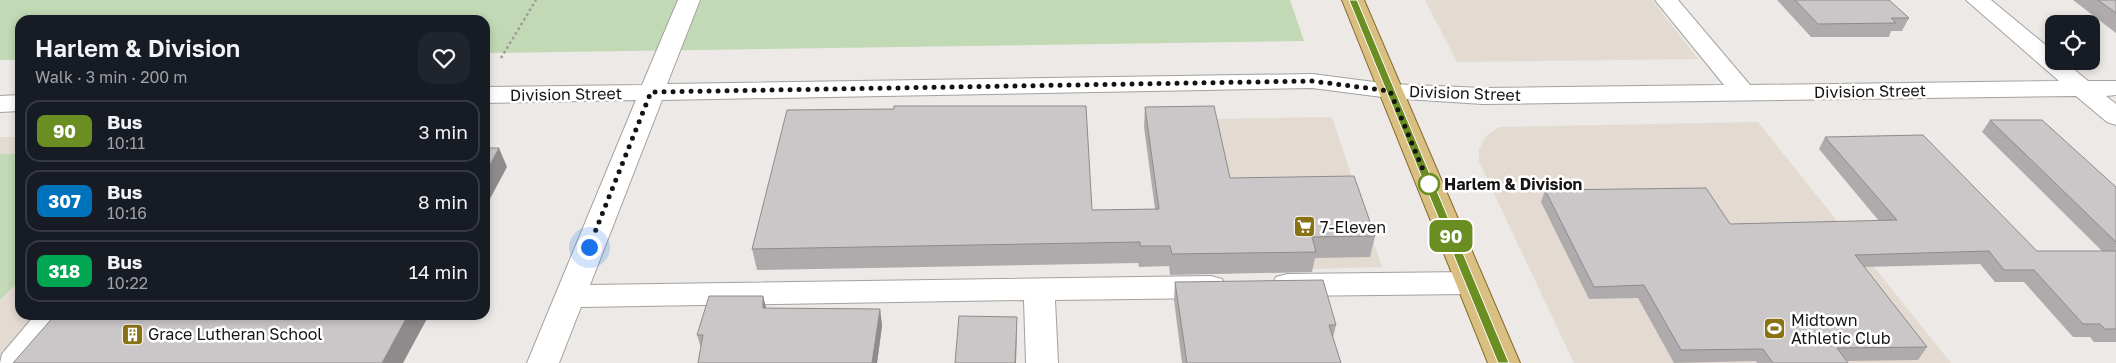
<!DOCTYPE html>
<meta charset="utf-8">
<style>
:root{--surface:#171b24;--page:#20242c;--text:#f1f3f6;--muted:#9ea1a6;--line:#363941}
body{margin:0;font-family:"Golos Text",sans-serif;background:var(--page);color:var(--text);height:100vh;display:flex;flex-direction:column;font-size:19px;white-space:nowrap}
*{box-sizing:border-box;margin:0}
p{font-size:16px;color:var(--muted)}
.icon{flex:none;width:28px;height:28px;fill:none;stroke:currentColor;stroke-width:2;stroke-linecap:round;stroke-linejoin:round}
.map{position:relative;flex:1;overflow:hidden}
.sheet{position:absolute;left:15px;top:15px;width:475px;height:305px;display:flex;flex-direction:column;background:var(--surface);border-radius:15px;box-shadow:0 2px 8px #0003}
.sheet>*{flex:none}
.badge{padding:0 10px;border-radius:8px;font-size:18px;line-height:32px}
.tools{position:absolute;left:2045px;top:15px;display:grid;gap:10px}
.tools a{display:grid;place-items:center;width:55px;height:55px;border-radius:10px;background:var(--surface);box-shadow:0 2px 8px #0003;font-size:25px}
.you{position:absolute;width:25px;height:25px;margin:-12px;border:4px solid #fff;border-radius:50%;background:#1a73e8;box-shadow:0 0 0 8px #1a73e833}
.map>.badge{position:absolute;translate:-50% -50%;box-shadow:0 0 0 2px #fff}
.round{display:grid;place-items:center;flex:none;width:52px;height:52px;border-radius:15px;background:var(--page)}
.headline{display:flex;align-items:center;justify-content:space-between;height:85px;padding:0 20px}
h1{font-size:24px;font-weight:600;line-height:38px}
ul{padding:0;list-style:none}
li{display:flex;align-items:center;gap:15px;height:62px;margin:0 10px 8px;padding:0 10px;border:2px solid var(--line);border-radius:15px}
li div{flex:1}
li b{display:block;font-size:19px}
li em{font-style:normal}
li .badge{min-width:55px;font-weight:700;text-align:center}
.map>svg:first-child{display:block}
.built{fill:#e3dbd2}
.green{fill:#c1d9b5}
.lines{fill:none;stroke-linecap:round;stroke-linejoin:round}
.minor-casing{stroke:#a4a19e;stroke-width:2}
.major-casing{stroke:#856725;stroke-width:2}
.path{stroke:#9d9a98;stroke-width:2.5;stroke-dasharray:2.5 3;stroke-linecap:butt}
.minor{fill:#fff;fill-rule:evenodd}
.major{fill:#dabf82;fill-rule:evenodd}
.wall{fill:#afabad}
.shaded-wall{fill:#8e8b8d}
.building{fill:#cbc7c9;stroke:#8e8b8d}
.line{fill:#6b8e23;stroke:#fff}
.walk{stroke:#151413;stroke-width:5;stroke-dasharray:0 9}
.stop-dot{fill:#fff;stroke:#6b8e23;stroke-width:2.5}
.labels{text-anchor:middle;stroke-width:5;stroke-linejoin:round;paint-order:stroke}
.street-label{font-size:16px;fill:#151413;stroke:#fff}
.stop-label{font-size:16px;font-weight:bold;fill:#151413;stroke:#fff;text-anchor:start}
.poi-label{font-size:16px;fill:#151413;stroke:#fff;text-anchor:start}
</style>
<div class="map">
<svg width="2116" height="363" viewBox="0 0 2116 363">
<rect width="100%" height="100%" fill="#ece9e6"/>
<g class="built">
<polygon points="1425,0 1652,0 1698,59 1457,62"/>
<polygon points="1332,117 1382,267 1245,271 1214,119"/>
<polygon points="1758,122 1951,363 1574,363 1479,162 1479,149 1486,136 1499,127"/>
<polygon points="0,137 20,137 20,315 72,315 0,363"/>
</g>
<g class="green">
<polygon points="0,0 1290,0 1304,41 485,53 485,20 20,20 20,60 0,60"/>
<polygon points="0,154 20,154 20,280 0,300"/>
</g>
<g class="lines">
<defs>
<g id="minor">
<polygon points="678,0 700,0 667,84 1312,74 1390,84 1483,88 1724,85 1655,0 1678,0 1750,85 2059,81 1966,0 1991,0 2054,52 2054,61 2064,61 2088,81 2116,81 2116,95 2106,96 2116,104 2116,125 2107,122 2076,96 1483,104 1390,98 1312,88 662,100 590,285 1211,276 1222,279 1226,287 1222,295 1211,298 1055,300 1058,363 1026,363 1024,300 581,307 559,363 527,363 636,100 485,103 485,87 642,85"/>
<polygon points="20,95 20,111 0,112 0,96"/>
<polygon points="1470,272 1481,275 1485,283 1481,291 1470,294 1287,296 1276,293 1272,285 1276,277 1287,274"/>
<polygon points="35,315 69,315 32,363 0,363 2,354"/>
</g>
<polygon id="major" points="1342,0 1364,0 1520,363 1488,363"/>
</defs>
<use href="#minor" class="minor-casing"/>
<use href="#major" class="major-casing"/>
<polyline class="path" points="501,58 536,0"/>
<use href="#minor" class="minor"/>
<use href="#major" class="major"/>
</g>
<g class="wall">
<polygon points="1777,0 1889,0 1909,18 1902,31 1891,31 1889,37 1811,37"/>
<polygon points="2073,0 2116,0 2116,33"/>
<polygon points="1145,107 1230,178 1375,236 1370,257 1315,258 1312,272 1170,275 1169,266 1139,267 1138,263 757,270 752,249 1092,210 1155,209 1144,127"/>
<polygon points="1990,120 2116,187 2116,342 2094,342 2090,337 2073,337 2024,282 1995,282 1980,264 1864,267 1927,347 1918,360 1846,361 1848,363 1757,363 1756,361 1674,363 1638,298 1589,299 1541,202 1545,190 1730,224 1879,221 1819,149 1825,137 2037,251 2102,251 1982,132"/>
<polygon points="1175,282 1336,325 1333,338 1341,363 1182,363 1174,300"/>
<polygon points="763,296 766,308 880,309 882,326 877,363 698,363 701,348 697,335"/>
</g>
<g class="shaded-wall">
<polygon points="499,148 507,167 485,208 485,174"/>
<polygon points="763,296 767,312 763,308"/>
<polygon points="880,309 882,326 877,363 872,363"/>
<polygon points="408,315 429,315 403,363 382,363"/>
<polygon points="1017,317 1017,327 1016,363 1015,363"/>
</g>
<g class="building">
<polygon points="1795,0 1889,0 1909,18 1891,18 1896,23 1818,24"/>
<polygon points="2098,0 2116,0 2116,13"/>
<polygon points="894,106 1086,106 1092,210 1159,209 1145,107 1214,106 1230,178 1354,176 1375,236 1312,237 1316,252 1172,254 1170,246 1140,246 1140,242 752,249 787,110 894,109"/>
<polygon points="1990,120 2042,120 2116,187 2116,242"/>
<polygon points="1923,135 2037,251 2116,251 2116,329 2105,329 2100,324 2083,324 2034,270 2004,270 1989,251 1855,255 1927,347 1837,348 1848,363 1773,363 1763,349 1681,350 1644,285 1594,287 1545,190 1706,188 1730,224 1897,220 1825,137"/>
<polygon points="485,148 499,148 485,174"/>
<polygon points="1323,280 1336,325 1329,325 1341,363 1187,363 1175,282"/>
<polygon points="709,296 763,296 763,308 880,309 872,363 698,363 703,335 697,335"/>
<polygon points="55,315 408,315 382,363 13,363"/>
<polygon points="959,316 1017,317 1015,363 955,363"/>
</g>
<polygon class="line" points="1349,0 1357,0 1509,363 1498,363"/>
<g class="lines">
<polyline class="walk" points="589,247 651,92 1312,81 1390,91 1429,184"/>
</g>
<defs>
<symbol id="supermarket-square" viewBox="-11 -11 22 22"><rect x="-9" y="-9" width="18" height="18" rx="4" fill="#897214" stroke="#fff"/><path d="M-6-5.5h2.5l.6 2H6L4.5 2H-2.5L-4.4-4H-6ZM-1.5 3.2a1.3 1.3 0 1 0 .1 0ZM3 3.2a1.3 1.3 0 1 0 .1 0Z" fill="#fff"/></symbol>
<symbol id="stadium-square" viewBox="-11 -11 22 22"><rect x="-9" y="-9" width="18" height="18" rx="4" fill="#897214" stroke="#fff"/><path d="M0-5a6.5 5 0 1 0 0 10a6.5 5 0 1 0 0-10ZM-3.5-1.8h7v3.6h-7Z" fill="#fff"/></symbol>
<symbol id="building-square" viewBox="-11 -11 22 22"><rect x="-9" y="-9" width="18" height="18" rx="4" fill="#897214" stroke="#fff"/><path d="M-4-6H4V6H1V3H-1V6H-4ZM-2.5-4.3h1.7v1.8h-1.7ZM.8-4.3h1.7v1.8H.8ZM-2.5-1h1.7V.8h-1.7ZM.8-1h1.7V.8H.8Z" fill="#fff"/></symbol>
</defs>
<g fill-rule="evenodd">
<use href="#supermarket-square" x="1292" y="214" width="25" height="25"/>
<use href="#stadium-square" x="1762" y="316" width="25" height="25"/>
<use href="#building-square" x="120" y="322" width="25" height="25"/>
</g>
<circle class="stop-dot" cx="1429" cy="184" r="10"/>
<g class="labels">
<g class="street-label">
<text transform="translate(1870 91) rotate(-1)" y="6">Division Street</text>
<text transform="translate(1465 93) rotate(2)" y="6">Division Street</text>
<text transform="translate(566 94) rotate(-1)" y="6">Division Street</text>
</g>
<g class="stop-label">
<text x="1444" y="190">Harlem &amp; Division</text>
</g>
<g class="poi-label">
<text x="1320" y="233">7-Eleven</text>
<text x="1791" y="326">Midtown<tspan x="1791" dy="18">Athletic Club</tspan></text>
<text x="148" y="340">Grace Lutheran School</text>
</g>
</g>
</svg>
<div class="tools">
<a><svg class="icon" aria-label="locate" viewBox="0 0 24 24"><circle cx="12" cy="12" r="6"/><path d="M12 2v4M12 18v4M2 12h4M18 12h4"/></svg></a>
</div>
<div class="you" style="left:589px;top:247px"></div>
<b class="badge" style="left:1451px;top:236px;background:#6b8e23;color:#fff">90</b>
<section class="sheet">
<div class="headline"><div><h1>Harlem &amp; Division</h1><p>Walk · 3 min · 200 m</p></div><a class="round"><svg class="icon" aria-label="heart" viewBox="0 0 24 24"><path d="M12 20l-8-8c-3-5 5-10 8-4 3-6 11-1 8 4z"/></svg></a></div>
<ul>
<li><span class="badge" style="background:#6b8e23;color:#fff">90</span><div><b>Bus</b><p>10:11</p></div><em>3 min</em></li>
<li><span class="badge" style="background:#0072bc;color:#fff">307</span><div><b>Bus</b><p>10:16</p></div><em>8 min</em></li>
<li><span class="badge" style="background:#00a651;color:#fff">318</span><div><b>Bus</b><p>10:22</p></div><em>14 min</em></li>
</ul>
</section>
</div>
